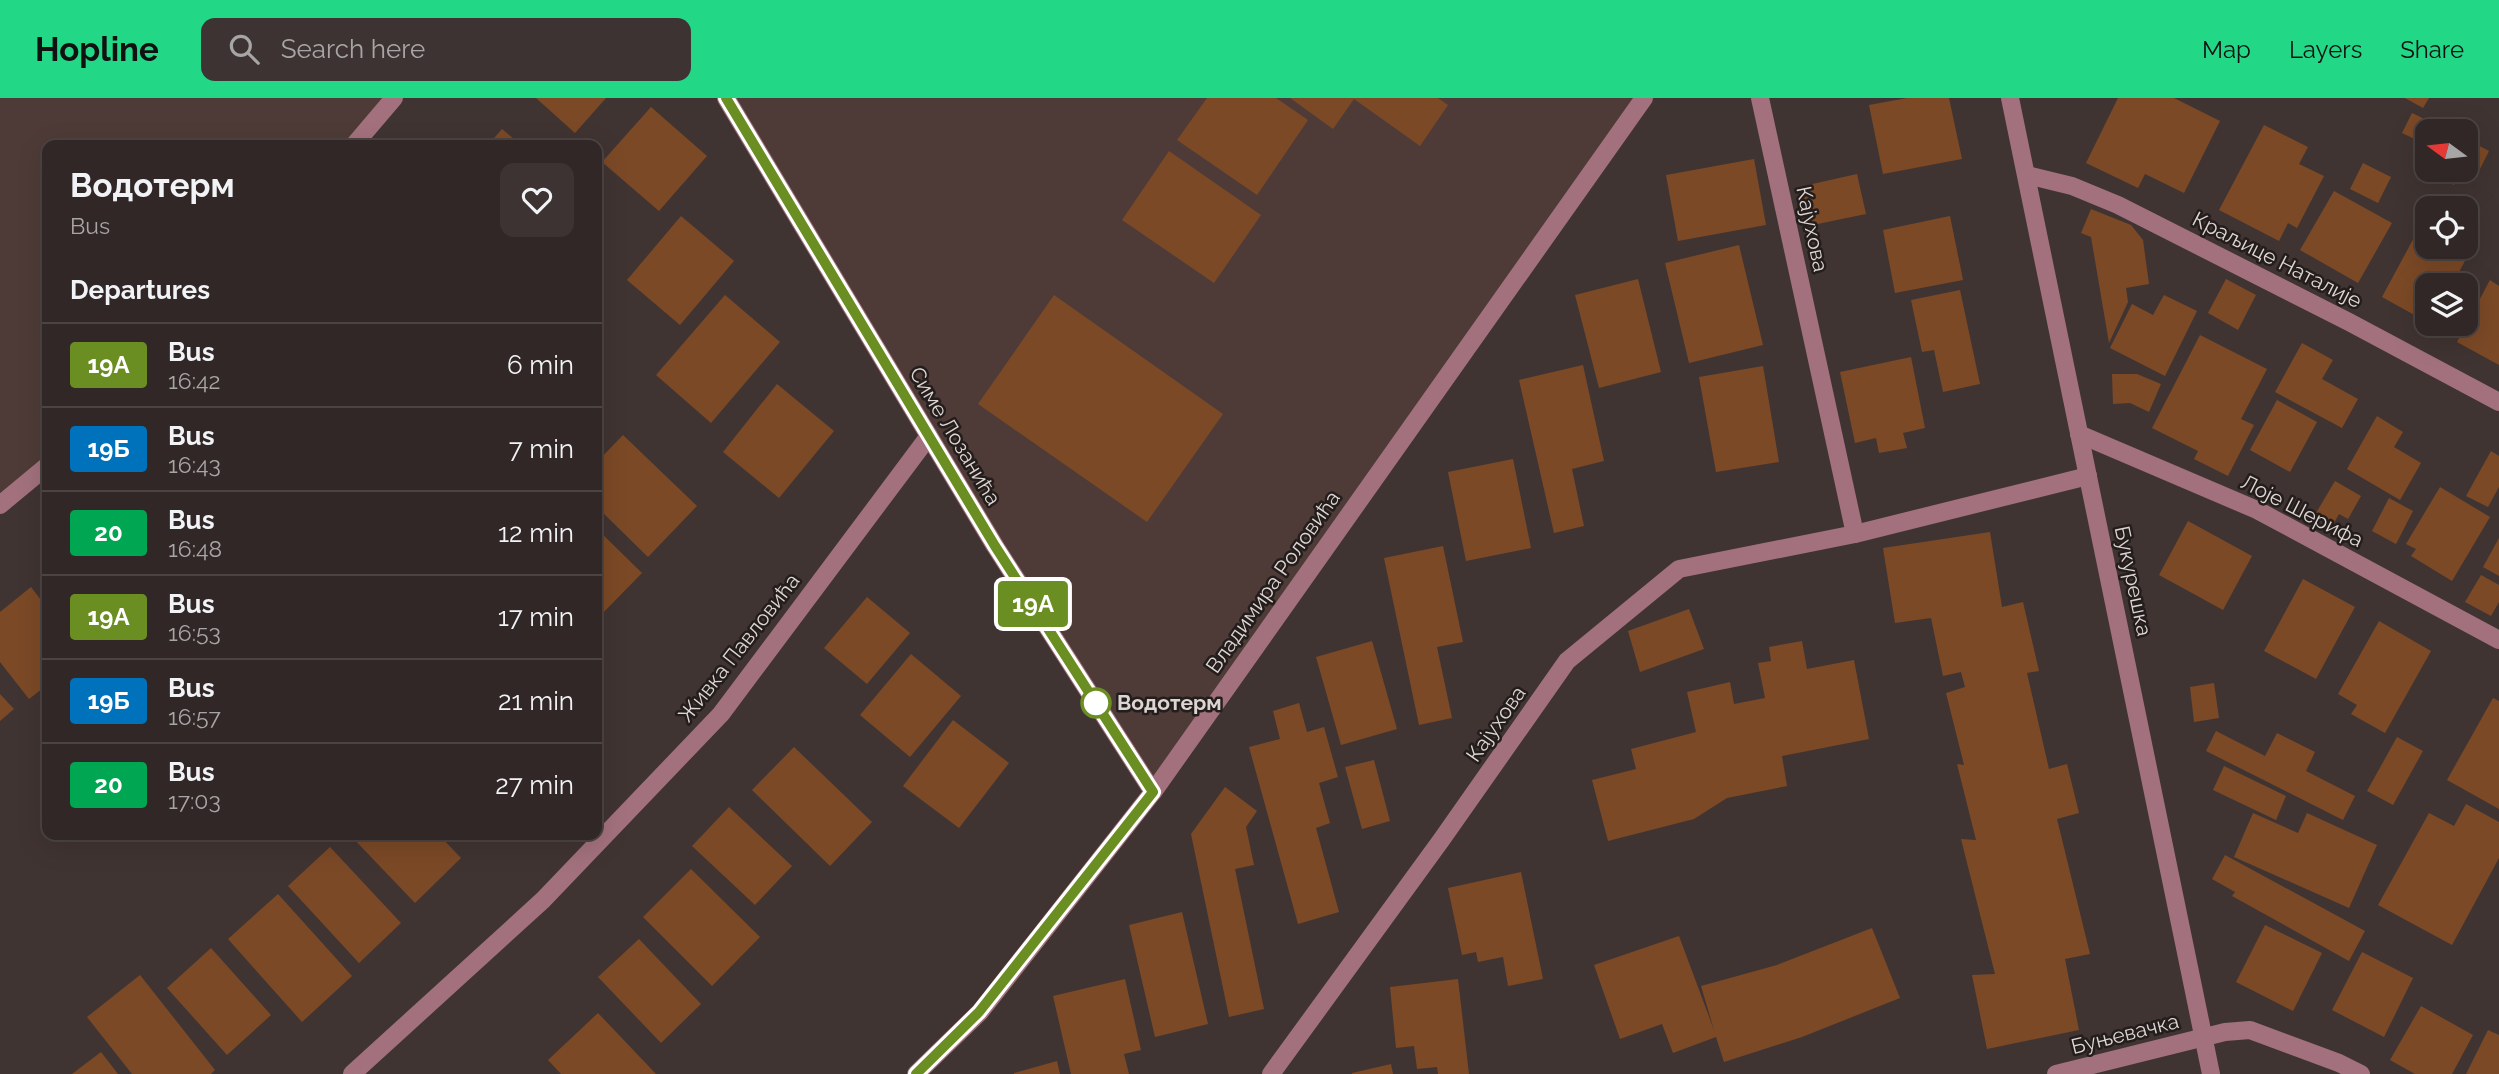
<!DOCTYPE html>
<meta charset="utf-8">
<style>
:root{--surface:#302726;--page:#3c3332;--text:#f1f3f6;--muted:#a8a5a7;--line:#4b4443;--accent:#22d887}
body{margin:0;font-family:Raleway,sans-serif;background:var(--page);color:var(--text);height:100vh;display:flex;flex-direction:column;font-size:26px;white-space:nowrap}
*{box-sizing:border-box;margin:0}
p{font-size:23px;color:var(--muted)}
.icon{flex:none;width:38px;height:38px;fill:none;stroke:currentColor;stroke-width:2;stroke-linecap:round;stroke-linejoin:round}
.map{position:relative;flex:1;overflow:hidden}
.panel{position:absolute;left:42px;top:42px;width:560px;height:700px;display:flex;flex-direction:column;background:var(--surface);border-radius:14px;box-shadow:0 7px 28px #0002,0 0 0 2px var(--line)}
.panel>*{flex:none}
.badge{padding:0 14px;border-radius:5px;font-size:24px;line-height:46px}
.needle{width:46px;rotate:285deg}
.tools{position:absolute;left:2415px;top:21px;display:grid;gap:14px}
.tools a{display:grid;place-items:center;width:63px;height:63px;border-radius:14px;background:var(--surface);box-shadow:0 7px 28px #0002,0 0 0 2px var(--line);font-size:35px}
.map>.badge{position:absolute;translate:-50% -50%;box-shadow:0 0 0 4px #fff}
h2{padding:0 28px;font-size:26px;line-height:63px}
.round{display:grid;place-items:center;flex:none;width:74px;height:74px;border-radius:14px;background:var(--page)}
.summary{display:flex;align-items:center;justify-content:space-between;height:119px;padding:0 28px}
h1{font-size:33px;font-weight:700;line-height:52px}
ul{padding:0;list-style:none}
li{display:flex;align-items:center;gap:21px;height:84px;padding:0 28px;border-top:2px solid var(--line)}
li div{flex:1}
li b{display:block;font-size:26px}
li em{font-style:normal}
li .badge{min-width:77px;font-weight:700;text-align:center}
header{display:flex;align-items:center;gap:42px;box-sizing:border-box;height:98px;padding:0 35px;background:var(--accent);color:#111}
header strong{font-size:33px}
nav{display:flex;gap:38px;margin-inline-start:auto;font-size:24px}
.search{width:490px;height:63px;background:var(--page);display:flex;align-items:center;gap:18px;box-sizing:border-box;padding:0 24px;border-radius:14px;color:var(--muted);font-size:26px}
.map>svg:first-child{display:block}
.built{fill:#4e3b38}
.building{fill:#7b4926}
.lines{fill:none;stroke-linecap:round;stroke-linejoin:round}
.minor{stroke:#a2717d;stroke-width:18}
.line-casing{stroke:#fff;stroke-width:16}
.line{stroke:#6b8e23;stroke-width:10}
.stop-dot{fill:#fff;stroke:#6b8e23;stroke-width:3.5}
.labels{text-anchor:middle;stroke-width:5;stroke-linejoin:round;paint-order:stroke}
.street-label{font-size:21px;fill:#ddd5d3;stroke:#231d1c}
.stop-label{font-size:21px;font-weight:bold;fill:#ddd5d3;stroke:#231d1c;text-anchor:start}
</style>
<header>
<strong>Hopline</strong>
<div class="search"><svg class="icon" aria-label="search" viewBox="0 0 24 24"><circle cx="10" cy="10" r="6"/><path d="M15 15l6 6"/></svg>Search here</div>
<nav><a>Map</a><a>Layers</a><a>Share</a></nav>
</header>
<div class="map">
<svg width="2499" height="976" viewBox="0 0 2499 976">
<rect width="100%" height="100%" fill="#403432"/>
<g class="built">
<polygon points="0,0 394,0 354,47 47,47 47,361 0,397"/>
<polygon points="726,0 1644,0 1153,694"/>
</g>
<g class="building">
<polygon points="536,0 606,0 575,35"/>
<polygon points="1207,0 1276,0 1308,22 1257,97 1177,42"/>
<polygon points="1290,0 1438,0 1448,7 1420,48 1354,1 1333,31"/>
<polygon points="1907,0 1949,0 1962,61 1883,76 1869,7"/>
<polygon points="2118,0 2174,0 2220,23 2184,95 2145,76 2138,90 2086,65"/>
<polygon points="2405,0 2429,0 2423,10"/>
<polygon points="651,9 707,58 659,113 602,64"/>
<polygon points="2412,15 2450,33 2427,33 2427,47 2402,35"/>
<polygon points="2264,27 2308,49 2299,66 2324,78 2297,130 2288,125 2279,143 2219,112"/>
<polygon points="502,31 521,47 488,47"/>
<polygon points="2466,41 2489,53 2479,73 2466,66"/>
<polygon points="1169,53 1261,117 1214,185 1122,122"/>
<polygon points="2427,57 2427,72 2461,72 2454,87 2421,69"/>
<polygon points="1754,61 1766,127 1678,143 1666,77"/>
<polygon points="2363,65 2391,79 2378,105 2350,91"/>
<polygon points="1857,76 1866,116 1808,128 1799,89"/>
<polygon points="2334,93 2392,125 2358,185 2300,152"/>
<polygon points="2091,111 2131,127 2143,142 2149,186 2126,190 2128,204 2109,245 2091,139 2081,135"/>
<polygon points="681,118 734,163 680,227 627,182"/>
<polygon points="1950,118 1963,182 1895,195 1883,132"/>
<polygon points="2417,134 2427,140 2427,149 2443,149 2466,161 2452,187 2427,187 2427,224 2382,199"/>
<polygon points="1739,147 1763,247 1689,265 1665,165"/>
<polygon points="1638,181 1661,274 1599,290 1575,197"/>
<polygon points="2226,181 2256,197 2238,232 2208,215"/>
<polygon points="2490,182 2499,188 2499,267 2457,244"/>
<polygon points="1960,192 1980,286 1943,294 1934,252 1922,254 1911,202"/>
<polygon points="725,197 780,244 711,325 656,277"/>
<polygon points="1054,197 1223,316 1147,424 978,306"/>
<polygon points="2164,197 2197,213 2165,278 2110,250 2132,206 2153,217"/>
<polygon points="2200,237 2267,271 2241,321 2254,327 2228,378 2194,361 2198,353 2152,330"/>
<polygon points="2302,245 2333,262 2322,281 2358,301 2342,330 2275,294"/>
<polygon points="1911,259 1925,330 1903,335 1907,350 1879,355 1876,340 1855,345 1840,274"/>
<polygon points="1583,267 1604,363 1572,371 1584,428 1554,435 1519,282"/>
<polygon points="1763,268 1779,364 1716,374 1699,279"/>
<polygon points="2112,276 2137,276 2161,286 2149,314 2130,305 2113,306"/>
<polygon points="777,286 834,333 779,400 723,354"/>
<polygon points="2277,302 2317,324 2290,374 2250,352"/>
<polygon points="2377,318 2403,334 2394,349 2421,365 2400,402 2347,371"/>
<polygon points="623,337 697,408 648,459 597,409 597,364"/>
<polygon points="2491,353 2499,358 2499,389 2488,409 2466,398"/>
<polygon points="1513,361 1531,450 1466,463 1448,374"/>
<polygon points="2335,383 2361,398 2348,421 2339,416 2334,425 2316,415"/>
<polygon points="2440,389 2490,419 2452,483 2411,458 2416,451 2406,446"/>
<polygon points="2389,400 2413,413 2396,446 2372,433"/>
<polygon points="2188,423 2252,458 2223,512 2159,477"/>
<polygon points="597,431 642,475 597,521"/>
<polygon points="1990,434 2002,509 2023,504 2039,573 2027,575 2049,671 2067,666 2079,715 2057,721 2090,856 2065,861 2079,932 1987,951 1972,877 1995,876 1961,741 1976,742 1957,666 1964,667 1946,595 1965,589 1961,574 1943,578 1931,520 1895,525 1883,450"/>
<polygon points="2499,440 2499,478 2483,469"/>
<polygon points="1443,448 1463,544 1437,549 1452,620 1419,627 1384,460"/>
<polygon points="2481,477 2499,487 2499,504 2491,518 2465,504"/>
<polygon points="2303,481 2355,509 2316,581 2264,553"/>
<polygon points="31,489 47,510 47,587 29,601 0,564 0,514"/>
<polygon points="867,499 910,535 867,586 824,550"/>
<polygon points="1689,511 1704,551 1640,574 1628,533"/>
<polygon points="2379,523 2431,553 2385,635 2351,616 2357,607 2338,596"/>
<polygon points="1372,543 1397,631 1341,647 1316,559"/>
<polygon points="1802,543 1807,571 1854,562 1869,641 1782,658 1787,688 1727,700 1694,721 1608,743 1592,682 1636,671 1631,651 1696,634 1687,594 1730,584 1734,606 1765,600 1758,565 1771,563 1769,549"/>
<polygon points="911,556 961,598 910,659 860,617"/>
<polygon points="2214,585 2219,620 2194,624 2190,589"/>
<polygon points="0,596 14,611 0,623"/>
<polygon points="2493,600 2499,603 2499,711 2447,682"/>
<polygon points="1299,605 1307,634 1324,629 1338,679 1319,685 1330,725 1316,730 1339,814 1298,826 1249,649 1280,641 1273,613"/>
<polygon points="953,622 1009,665 959,730 903,688"/>
<polygon points="2216,633 2265,658 2277,635 2315,654 2306,673 2355,698 2343,722 2206,653"/>
<polygon points="2397,639 2423,653 2393,707 2367,693"/>
<polygon points="794,649 872,724 830,768 752,692"/>
<polygon points="1374,662 1390,723 1362,731 1345,669"/>
<polygon points="2224,668 2286,698 2276,722 2213,692"/>
<polygon points="1225,689 1257,713 1246,729 1254,767 1235,771 1264,911 1229,919 1191,736"/>
<polygon points="2466,706 2499,724 2499,760 2452,847 2378,807 2429,715 2454,728"/>
<polygon points="729,709 792,768 755,807 692,748"/>
<polygon points="2253,715 2298,735 2307,715 2377,747 2349,810 2234,759"/>
<polygon points="350,737 439,737 461,760 415,805"/>
<polygon points="330,749 401,825 359,865 288,788"/>
<polygon points="2225,757 2365,833 2349,863 2232,798 2235,794 2212,781"/>
<polygon points="691,771 760,839 712,888 643,819"/>
<polygon points="1521,774 1543,881 1508,888 1503,859 1478,864 1476,854 1462,857 1448,790"/>
<polygon points="278,796 352,878 302,924 228,841"/>
<polygon points="1182,814 1208,926 1155,939 1129,827"/>
<polygon points="2265,827 2322,855 2293,913 2236,884"/>
<polygon points="1872,830 1900,900 1802,939 1724,964 1716,939 1673,955 1662,926 1620,941 1594,867 1679,838 1714,932 1701,888 1777,867"/>
<polygon points="639,841 701,906 661,945 598,879"/>
<polygon points="211,850 271,917 227,957 167,890"/>
<polygon points="2362,854 2413,880 2384,939 2332,912"/>
<polygon points="140,877 215,972 211,976 132,976 87,919"/>
<polygon points="1125,881 1141,952 1124,956 1129,976 1071,976 1053,898"/>
<polygon points="1458,881 1469,976 1438,976 1437,969 1417,971 1414,948 1396,950 1390,889"/>
<polygon points="2421,908 2473,937 2452,976 2415,976 2390,962"/>
<polygon points="598,915 656,976 561,976 548,962"/>
<polygon points="2488,932 2499,937 2499,976 2466,976"/>
<polygon points="101,954 118,976 72,976"/>
<polygon points="1057,963 1060,976 1014,976 1014,975"/>
<polygon points="1391,966 1393,976 1352,976 1352,975"/>
</g>
<g class="lines">
<g class="minor">
<polyline points="726,0 995,448 1153,694"/>
<polyline points="1760,0 1855,436"/>
<polyline points="2010,0 2211,976"/>
<polyline points="354,47 394,0"/>
<polyline points="2027,77 2072,88 2118,107 2349,224 2499,304"/>
<polyline points="2079,336 2257,412 2499,542"/>
<polyline points="0,407 47,368"/>
<polyline points="352,976 543,802 721,616 929,338"/>
<polyline points="916,976 980,914 1153,694 1644,0"/>
<polyline points="1271,976 1442,741 1567,563 1679,471 1855,436 2088,378"/>
<polyline points="2056,976 2225,934 2250,932 2339,965 2361,976"/>
</g>
</g>
<g class="lines">
<defs>
<polyline id="line" points="726,0 995,448 1153,694 979,914 916,976"/>
</defs>
<use href="#line" class="line-casing"/>
<use href="#line" class="line"/>
</g>
<circle class="stop-dot" cx="1096" cy="605" r="14"/>
<g class="labels">
<g class="street-label">
<text transform="translate(1812 131) rotate(78)" y="7">Кајухова</text>
<text transform="translate(2277 162) rotate(27)" y="7">Краљице Наталије</text>
<text transform="translate(955 338) rotate(59)" y="7">Симе Лозанића</text>
<text transform="translate(2302 413) rotate(27)" y="7">Лоје Шерифа</text>
<text transform="translate(2133 483) rotate(78)" y="7">Букурешка</text>
<text transform="translate(1273 484) rotate(-55)" y="7">Владимира Роловића</text>
<text transform="translate(739 550) rotate(-52)" y="7">Живка Павловића</text>
<text transform="translate(1496 626) rotate(-55)" y="7">Кајухова</text>
<text transform="translate(2125 936) rotate(-14)" y="7">Буњевачка</text>
</g>
<g class="stop-label">
<text x="1117" y="612">Водотерм</text>
</g>
</g>
</svg>
<div class="tools">
<a><svg class="needle" viewBox="-14 -14 28 28"><path d="M0-13l5 13h-10z" fill="#e53935"/><path d="M0 13l5-13h-10z" fill="#a8a5a7"/></svg></a>
<a><svg class="icon" aria-label="locate" viewBox="0 0 24 24"><circle cx="12" cy="12" r="6"/><path d="M12 2v4M12 18v4M2 12h4M18 12h4"/></svg></a>
<a><svg class="icon" aria-label="layers" viewBox="0 0 24 24"><path d="M12 4l9 5-9 5-9-5zM3 14l9 5 9-5"/></svg></a>
</div>
<b class="badge" style="left:1033px;top:506px;background:#6b8e23;color:#fff">19А</b>
<section class="panel">
<div class="summary"><div><h1>Водотерм</h1><p>Bus</p></div><a class="round"><svg class="icon" aria-label="heart" viewBox="0 0 24 24"><path d="M12 20l-8-8c-3-5 5-10 8-4 3-6 11-1 8 4z"/></svg></a></div>
<h2>Departures</h2>
<ul>
<li><span class="badge" style="background:#6b8e23;color:#fff">19А</span><div><b>Bus</b><p>16:42</p></div><em>6 min</em></li>
<li><span class="badge" style="background:#0072bc;color:#fff">19Б</span><div><b>Bus</b><p>16:43</p></div><em>7 min</em></li>
<li><span class="badge" style="background:#00a651;color:#fff">20</span><div><b>Bus</b><p>16:48</p></div><em>12 min</em></li>
<li><span class="badge" style="background:#6b8e23;color:#fff">19А</span><div><b>Bus</b><p>16:53</p></div><em>17 min</em></li>
<li><span class="badge" style="background:#0072bc;color:#fff">19Б</span><div><b>Bus</b><p>16:57</p></div><em>21 min</em></li>
<li><span class="badge" style="background:#00a651;color:#fff">20</span><div><b>Bus</b><p>17:03</p></div><em>27 min</em></li>
</ul>
</section>
</div>
